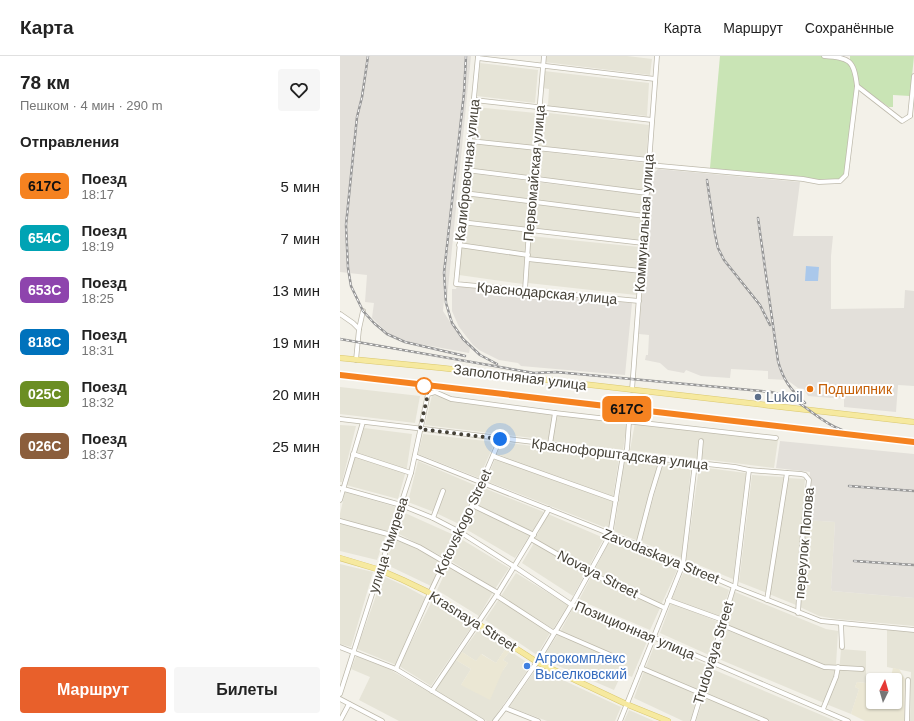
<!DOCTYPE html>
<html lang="ru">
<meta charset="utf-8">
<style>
:root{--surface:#fff;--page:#f6f6f6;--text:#222;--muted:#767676;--line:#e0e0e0;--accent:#e8602b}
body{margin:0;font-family:Arial,sans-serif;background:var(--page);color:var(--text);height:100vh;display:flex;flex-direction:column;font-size:15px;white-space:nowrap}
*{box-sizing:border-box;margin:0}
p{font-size:13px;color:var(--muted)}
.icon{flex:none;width:22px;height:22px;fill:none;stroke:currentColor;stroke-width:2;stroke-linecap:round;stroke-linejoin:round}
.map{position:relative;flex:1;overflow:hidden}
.sheet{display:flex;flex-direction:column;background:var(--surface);width:340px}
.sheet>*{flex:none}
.badge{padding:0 8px;border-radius:6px;font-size:14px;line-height:26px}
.needle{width:26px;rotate:5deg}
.fabs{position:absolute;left:526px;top:617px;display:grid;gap:8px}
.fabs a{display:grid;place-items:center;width:36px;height:36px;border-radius:4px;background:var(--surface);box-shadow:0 1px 3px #0004;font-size:20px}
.you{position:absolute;width:20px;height:20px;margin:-10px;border:3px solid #fff;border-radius:50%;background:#1a73e8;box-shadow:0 0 0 6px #1a73e833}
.map>.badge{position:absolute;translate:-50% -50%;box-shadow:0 0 0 2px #fff}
h2{padding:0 20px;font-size:15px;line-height:36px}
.round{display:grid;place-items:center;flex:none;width:42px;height:42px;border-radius:4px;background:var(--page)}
.head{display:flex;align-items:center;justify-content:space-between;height:68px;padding:0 20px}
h1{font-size:19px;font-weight:600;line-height:30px}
.cta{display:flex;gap:8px;margin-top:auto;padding:8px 20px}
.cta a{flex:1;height:46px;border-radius:4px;background:var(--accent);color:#fff;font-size:16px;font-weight:600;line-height:46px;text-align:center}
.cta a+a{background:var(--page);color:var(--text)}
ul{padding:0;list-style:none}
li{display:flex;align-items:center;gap:12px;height:52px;padding:0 20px}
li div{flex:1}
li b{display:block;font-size:15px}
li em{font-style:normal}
li .badge{min-width:44px;font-weight:700;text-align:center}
header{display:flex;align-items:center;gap:24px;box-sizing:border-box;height:56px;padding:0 20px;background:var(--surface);border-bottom:1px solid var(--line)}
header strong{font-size:19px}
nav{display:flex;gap:22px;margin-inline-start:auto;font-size:14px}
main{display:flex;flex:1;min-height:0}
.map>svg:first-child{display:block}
.residential{fill:#e6e4d7}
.industrial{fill:#e3e0da}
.education{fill:#ebe7d4}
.green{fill:#c9e4b5}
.water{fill:#aac8eb}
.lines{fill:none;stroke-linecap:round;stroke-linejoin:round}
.minor-casing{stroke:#bebaac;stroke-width:5.5}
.major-casing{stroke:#dac870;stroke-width:6}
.minor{stroke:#fff;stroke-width:4}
.major{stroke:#f6e99f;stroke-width:5}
.rail-casing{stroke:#979797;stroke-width:2.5}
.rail{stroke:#fff;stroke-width:1;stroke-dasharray:3;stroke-linecap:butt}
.line-casing{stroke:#fff;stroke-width:9}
.line{stroke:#f58220;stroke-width:6}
.walk{stroke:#464238;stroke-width:4;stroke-dasharray:0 7.2}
.stop-dot{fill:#fff;stroke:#f58220;stroke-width:2}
.food-dot{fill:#e8710a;stroke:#fff;stroke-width:1.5}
.service-dot{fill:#5c6f8a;stroke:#fff;stroke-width:1.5}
.shop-dot{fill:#3f7fe0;stroke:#fff;stroke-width:1.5}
.labels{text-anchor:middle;stroke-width:4;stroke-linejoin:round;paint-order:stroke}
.street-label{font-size:14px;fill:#464238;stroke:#fff}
.food-label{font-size:14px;fill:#c56008;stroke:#fff;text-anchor:start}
.service-label{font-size:14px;fill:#4e5e75;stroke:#fff;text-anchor:start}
.shop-label{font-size:14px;fill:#366cbe;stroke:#fff;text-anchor:start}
</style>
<header>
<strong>Карта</strong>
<nav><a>Карта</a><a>Маршрут</a><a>Сохранённые</a></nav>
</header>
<main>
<section class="sheet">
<div class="head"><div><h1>78 км</h1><p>Пешком · 4 мин · 290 m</p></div><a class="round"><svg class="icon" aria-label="heart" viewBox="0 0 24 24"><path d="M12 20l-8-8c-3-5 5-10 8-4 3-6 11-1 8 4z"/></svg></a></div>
<h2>Отправления</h2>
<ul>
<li><span class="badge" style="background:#f58220;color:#111">617C</span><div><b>Поезд</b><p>18:17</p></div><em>5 мин</em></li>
<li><span class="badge" style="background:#00a3b4;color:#fff">654С</span><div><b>Поезд</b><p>18:19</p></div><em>7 мин</em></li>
<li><span class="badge" style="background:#8e44ad;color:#fff">653С</span><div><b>Поезд</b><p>18:25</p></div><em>13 мин</em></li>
<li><span class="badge" style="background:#0072bc;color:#fff">818С</span><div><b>Поезд</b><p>18:31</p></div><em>19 мин</em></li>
<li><span class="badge" style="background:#6b8e23;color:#fff">025С</span><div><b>Поезд</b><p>18:32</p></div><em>20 мин</em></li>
<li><span class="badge" style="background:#8b5e3c;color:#fff">026С</span><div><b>Поезд</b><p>18:37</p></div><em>25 мин</em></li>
</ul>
<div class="cta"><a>Маршрут</a><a>Билеты</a></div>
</section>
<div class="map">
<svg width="574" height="665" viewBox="0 0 574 665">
<rect width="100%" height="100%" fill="#f3f1e9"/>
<g class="residential">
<polygon points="205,0 287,0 312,3 310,19 204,6"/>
<polygon points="140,7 198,14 195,47 137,40"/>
<polygon points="204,15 309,27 307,60 208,50 209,33 202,32"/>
<polygon points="135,51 196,57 192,90 131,83"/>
<polygon points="201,56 309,69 306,101 198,90"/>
<polygon points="131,87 192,93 190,121 129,112"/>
<polygon points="198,95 306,107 304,135 196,121"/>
<polygon points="128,117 190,125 188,144 126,135"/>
<polygon points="196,126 304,139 302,158 194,144"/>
<polygon points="126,138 188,146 185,171 123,164"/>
<polygon points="194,148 302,161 300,184 192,172"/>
<polygon points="123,169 186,176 185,197 121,188"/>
<polygon points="190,180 300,191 298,214 189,201"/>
<polygon points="121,191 185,200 183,228 119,219"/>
<polygon points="189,204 298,216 296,239 188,227"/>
<polygon points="0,331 80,340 75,367 0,358"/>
<polygon points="92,339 103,340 113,346 214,358 209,384 85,369"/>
<polygon points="216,358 287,367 283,394 212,385"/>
<polygon points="295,367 438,384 434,412 290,394"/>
<polygon points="0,369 16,370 2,426 0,426"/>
<polygon points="24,372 72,378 67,411 58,443 6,429"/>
<polygon points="83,378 155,386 139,422 78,398"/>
<polygon points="162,386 279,402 273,441 156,400"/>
<polygon points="155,403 273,445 269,473 146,425"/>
<polygon points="285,403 319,407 298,485 274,475"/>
<polygon points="78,405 137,430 119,468 96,457 104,432 103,432 94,456 68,446"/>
<polygon points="323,407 351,411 342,502 301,486"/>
<polygon points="359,411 406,417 393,523 346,504"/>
<polygon points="412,419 444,421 427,537 399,526"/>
<polygon points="447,422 465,423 456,549 429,538"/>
<polygon points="144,432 204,456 192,476 135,450"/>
<polygon points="5,436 56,451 47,477 0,464 0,458"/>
<polygon points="134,451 190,479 175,502 124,472"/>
<polygon points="65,457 114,479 105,502 57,477"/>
<polygon points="208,458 264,482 247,514 195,483"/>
<polygon points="466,464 495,466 491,532 492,535 574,542 574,570 496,563 479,560 460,551"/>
<polygon points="0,467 46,478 37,504 0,495"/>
<polygon points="54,481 102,506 91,530 45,508"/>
<polygon points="121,483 169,512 155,533 111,505"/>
<polygon points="270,484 338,512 321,549 254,515"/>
<polygon points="194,487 245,518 233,540 182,507"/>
<polygon points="0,508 33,516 11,591 0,588"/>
<polygon points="109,509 153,536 139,560 97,534"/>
<polygon points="344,515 389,534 381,562 331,545"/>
<polygon points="176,517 228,549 213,573 161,540"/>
<polygon points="252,519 320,552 310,574 239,544"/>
<polygon points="43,520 65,530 87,542 56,609 17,593"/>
<polygon points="395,536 486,573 498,575 496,609 484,609 385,568"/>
<polygon points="159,543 210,577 197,599 145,564"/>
<polygon points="92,545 132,570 91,630 59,610"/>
<polygon points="331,547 379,566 369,599 320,577"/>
<polygon points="233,552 308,583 292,621 282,617 274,634 202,603 218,578 277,603 277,601 220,576"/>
<polygon points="384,573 484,612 496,614 484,647 374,601"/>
<polygon points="547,573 574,576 574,665 570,665 571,616 547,611"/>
<polygon points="138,574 166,592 156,607 142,598 136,605 122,596"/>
<polygon points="315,588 367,609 358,636 305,613"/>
<polygon points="501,593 526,595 526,627 517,626 515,631 519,633 511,658 486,648 499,617"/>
<polygon points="170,595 191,609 152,665 147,665 95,634 116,604 131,613 121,629 163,614 168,607 163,604"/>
<polygon points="16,600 49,613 139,665 59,665 19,644 30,621 11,613"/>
<polygon points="197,612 281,651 275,665 207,665 169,651"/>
<polygon points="372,613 491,663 494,665 430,665 364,638"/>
<polygon points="304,615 358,639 350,665 343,665 294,642"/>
<polygon points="364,641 420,665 356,665"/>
<polygon points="289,654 314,665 284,665"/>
</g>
<g class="industrial">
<polygon points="0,0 131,0 107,243 104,244 103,255 110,266 130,292 129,297 69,286 49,278 32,262 34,247 25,246 27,219 0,216"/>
<polygon points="318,113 460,126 453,180 493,180 491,200 491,253 564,252 565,234 574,235 574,330 558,329 556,356 504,351 504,343 468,340 464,333 458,332 447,324 428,323 428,315 391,313 390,322 361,320 346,314 344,317 328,314 320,307 305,304 306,299 308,299 309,279 299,278 311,120"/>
<polygon points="117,230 149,233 149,239 177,241 184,240 186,238 292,247 285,319 181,310 178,307 159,304 139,294 133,289 119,271 112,255 112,233 116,233"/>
<polygon points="440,385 574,398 574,542 492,535 491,532 495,466 466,464 470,416 436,412"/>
</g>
<g class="education">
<polygon points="166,592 170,595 163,604 168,607 163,614 150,644 121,629 131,613 116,604 122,596 136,605 141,598 156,607"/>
<polygon points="553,612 559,613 565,623 564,665 525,665 511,658 519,633 515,631 517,626 533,628 533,646 555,646 555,624 550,624"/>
</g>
<g class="green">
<polygon points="380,0 481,0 495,1 508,5 516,21 506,119 500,125 479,126 370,112"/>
<path d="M510 0H574L570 40 553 39V51H549L516 28C517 18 516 12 510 5Z"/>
</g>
<polygon class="water" points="466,210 479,211 478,225 465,225"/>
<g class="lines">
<defs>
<g id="minor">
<polyline points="138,0 116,228 299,245"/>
<polyline points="138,2 315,23"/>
<polyline points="517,30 562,65 570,60"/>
<polyline points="134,44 312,64"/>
<polyline points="570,60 574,20"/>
<polyline points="130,85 309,104"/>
<path d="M309 109 463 123 479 126 500 125 506 119 517 30C514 3 509 2 484 0"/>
<polyline points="126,114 307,137"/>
<polyline points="124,137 305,160"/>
<polyline points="121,166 303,187"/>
<polyline points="119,189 188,199"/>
<polyline points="188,203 301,215"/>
<polyline points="185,234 189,174 204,0"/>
<polyline points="0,258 13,267 19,273 16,304"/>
<polyline points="19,273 23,255"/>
<polyline points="292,334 317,0"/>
<polyline points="0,363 210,388 284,399 395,411 409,414 461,418 465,419 469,424 463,474 458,557"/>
<polyline points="210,388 215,357"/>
<polyline points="13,398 71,417"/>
<polyline points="75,400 298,489 395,531 481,565 574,574"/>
<polyline points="153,400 276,444"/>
<polyline points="359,408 361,385"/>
<polyline points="0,432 61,449 93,462 120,476 175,511 232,549 313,581 508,665"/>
<polyline points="0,444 23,366"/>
<polyline points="132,449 194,479"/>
<polyline points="93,462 103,435"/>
<polyline points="0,465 51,479 79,491 158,537"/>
<polyline points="191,483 250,517 325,552"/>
<polyline points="298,489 311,439 322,403"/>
<polyline points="395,531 409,414"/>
<polyline points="157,540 214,577"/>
<polyline points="328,544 383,564"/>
<polyline points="427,544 447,417"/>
<polyline points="501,568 502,591"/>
<polyline points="382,569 484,611 522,613"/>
<polyline points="215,575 275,601"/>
<polyline points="0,591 56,613 142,665"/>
<polyline points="301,612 426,665"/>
<polyline points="56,613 90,537 132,449 160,383"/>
<polyline points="92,635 158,537 209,453"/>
<polyline points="0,638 71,417 88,338 95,336 111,343 215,357 436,382"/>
<polyline points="0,643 42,665"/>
<polyline points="165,652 198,665"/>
<polyline points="483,653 496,621 498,611"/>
<polyline points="0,665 9,648"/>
<polyline points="155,665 165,652 197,606 235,543 270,479 282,405 287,393 289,366"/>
<polyline points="280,665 343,508 355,407"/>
<polyline points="353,665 394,530"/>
<polyline points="567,665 568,624"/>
</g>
<g id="major">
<polyline points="0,302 102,312 574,366"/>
<polyline points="0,502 40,514 63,524 90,537 197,606 286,648 328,665"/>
</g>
</defs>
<use href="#minor" class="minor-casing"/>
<use href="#major" class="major-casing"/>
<use href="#minor" class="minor"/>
<use href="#major" class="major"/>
<defs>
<g id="rail">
<polyline points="28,0 22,41 17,61 6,169 8,212 11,230 23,255 34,267 47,278 65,286 125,300"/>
<polyline points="126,0 124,37 104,217 106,247 112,267 123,283 140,299 157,308"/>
<polyline points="367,124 375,178 378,192 384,204 420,249 430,269"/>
<path d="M418 162 438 305C443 324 451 334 465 347"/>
<path d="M0 283 194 317 216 316 431 336C440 338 451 342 459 347 474 357 485 368 502 374"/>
<polyline points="0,319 574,386"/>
<polyline points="509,430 574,435"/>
<polyline points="514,505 574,509"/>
</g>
</defs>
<use href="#rail" class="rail-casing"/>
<use href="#rail" class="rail"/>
</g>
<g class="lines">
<defs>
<polyline id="line" points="0,319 574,386"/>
</defs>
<use href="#line" class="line-casing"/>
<use href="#line" class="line"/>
<polyline class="walk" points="84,330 88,338 80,373 160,383"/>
</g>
<circle class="stop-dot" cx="84" cy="330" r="8"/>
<circle class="food-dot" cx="470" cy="333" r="4"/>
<circle class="service-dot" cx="418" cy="341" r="4"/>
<circle class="shop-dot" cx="187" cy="610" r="4"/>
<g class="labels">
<g class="street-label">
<text transform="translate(127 114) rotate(-84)" y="5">Калибровочная улица</text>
<text transform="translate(194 117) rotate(-85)" y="5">Первомайская улица</text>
<text transform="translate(304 167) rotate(-86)" y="5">Коммунальная улица</text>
<text transform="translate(207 237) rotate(5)" y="5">Краснодарская улица</text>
<text transform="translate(180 321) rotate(7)" y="5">Заполотняная улица</text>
<text transform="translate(280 398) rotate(7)" y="5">Краснофорштадская улица</text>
<text transform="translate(123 466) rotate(-65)" y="5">Kotovskogo Street</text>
<text transform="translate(464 487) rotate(-85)" y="5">переулок Попова</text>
<text transform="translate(48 489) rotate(-72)" y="5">улица Чмирева</text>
<text transform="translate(321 500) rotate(22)" y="5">Zavodaskaya Street</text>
<text transform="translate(258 518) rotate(27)" y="5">Novaya Street</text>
<text transform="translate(133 565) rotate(32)" y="5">Krasnaya Street</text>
<text transform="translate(295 574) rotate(23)" y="5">Позиционная улица</text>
<text transform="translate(373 597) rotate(-73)" y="5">Trudovaya Street</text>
</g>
<g class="food-label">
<text x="478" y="338">Подшипник</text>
</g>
<g class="service-label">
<text x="426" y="346">Lukoil</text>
</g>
<g class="shop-label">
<text x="195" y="607">Агрокомплекс<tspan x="195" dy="16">Выселковский</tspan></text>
</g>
</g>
</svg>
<div class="fabs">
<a><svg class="needle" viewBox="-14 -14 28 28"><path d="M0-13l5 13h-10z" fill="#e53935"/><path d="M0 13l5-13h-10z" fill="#767676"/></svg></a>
</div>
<div class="you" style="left:160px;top:383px"></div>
<b class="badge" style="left:287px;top:353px;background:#f58220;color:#111">617C</b>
</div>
</main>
